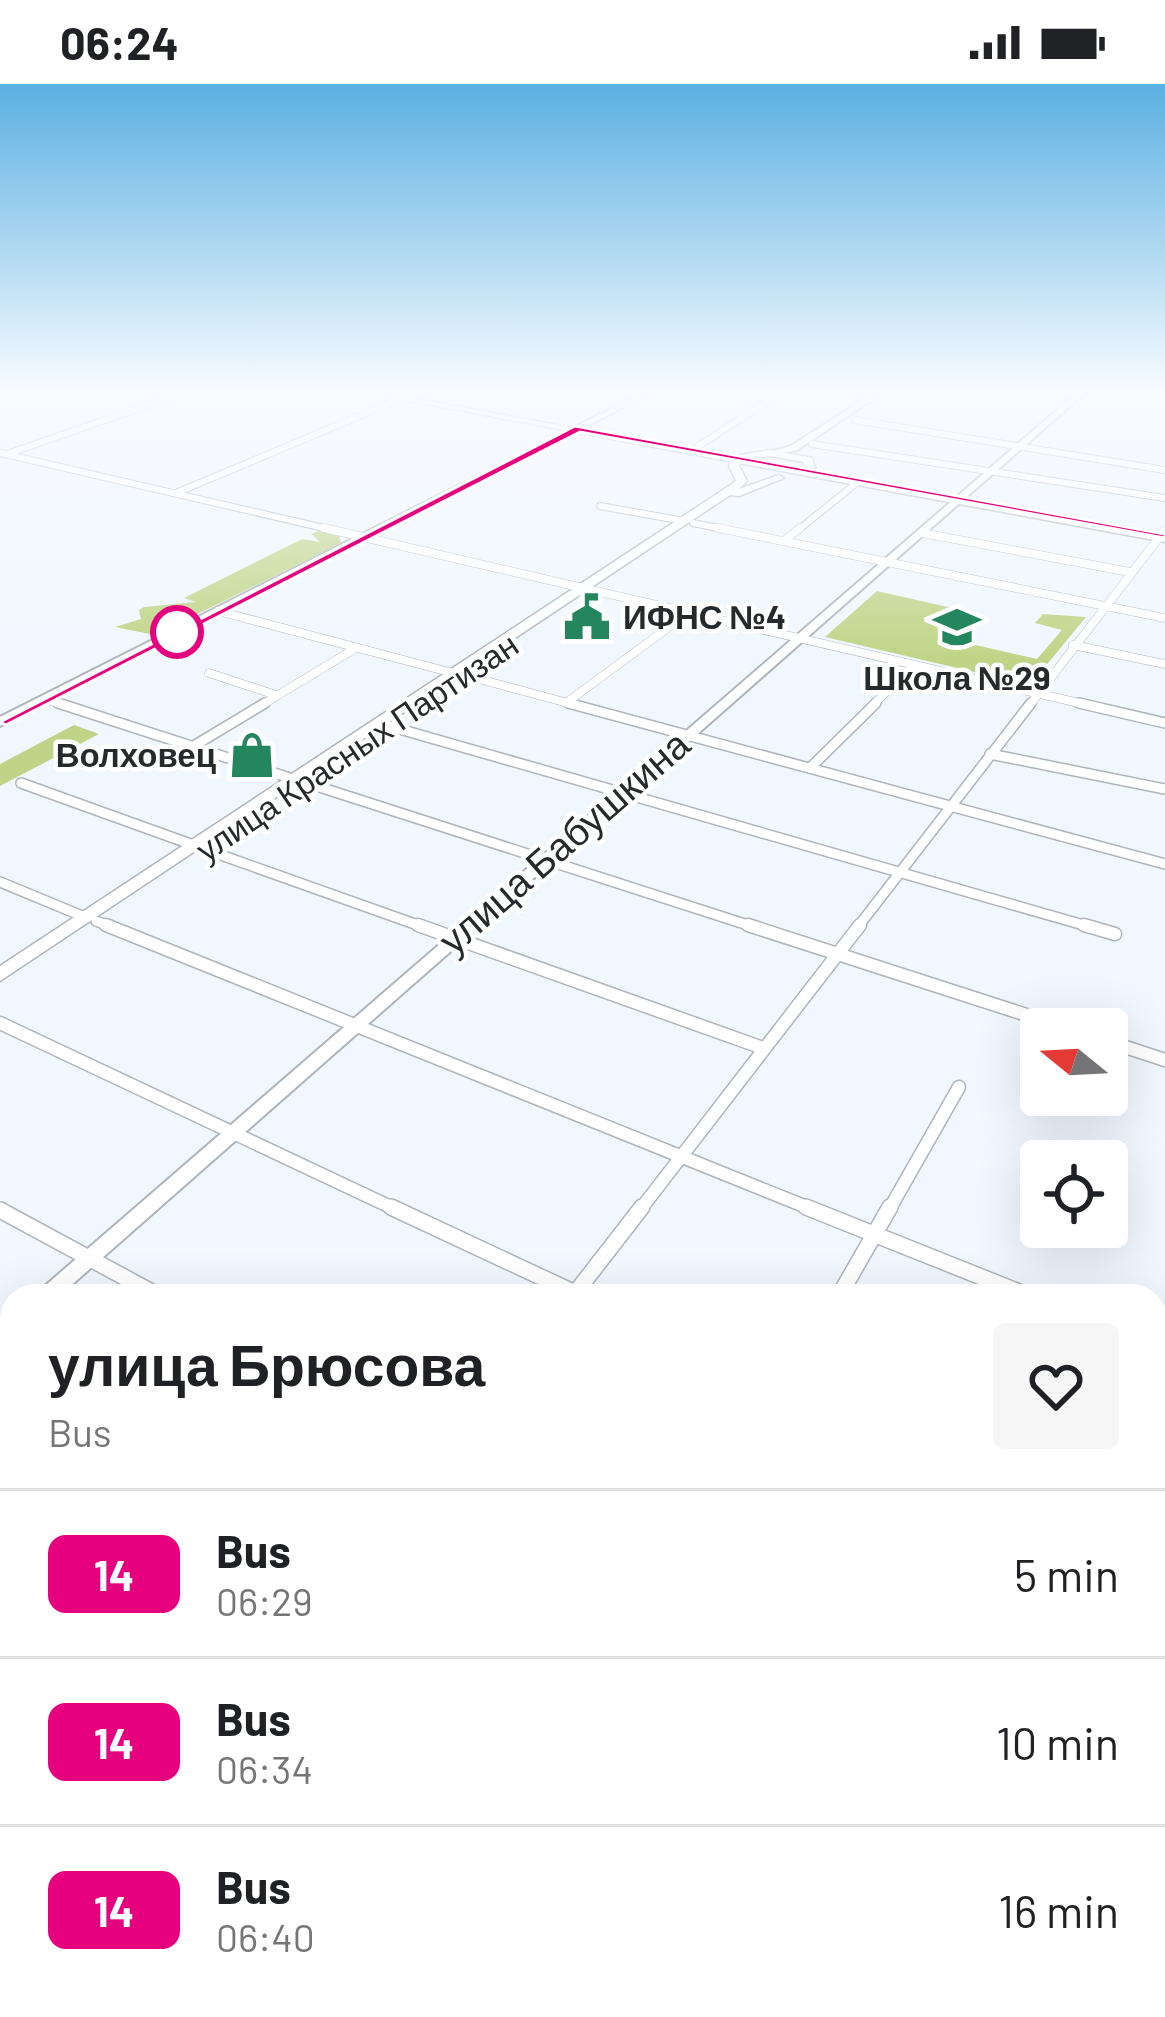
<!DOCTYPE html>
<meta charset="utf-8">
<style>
:root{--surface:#fff;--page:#f6f6f6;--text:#202124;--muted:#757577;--line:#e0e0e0}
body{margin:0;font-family:Barlow,sans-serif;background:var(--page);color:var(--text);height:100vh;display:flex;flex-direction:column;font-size:45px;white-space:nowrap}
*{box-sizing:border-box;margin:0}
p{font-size:39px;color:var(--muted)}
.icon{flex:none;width:66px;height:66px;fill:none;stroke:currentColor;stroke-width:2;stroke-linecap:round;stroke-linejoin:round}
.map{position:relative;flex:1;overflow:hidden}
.details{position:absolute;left:0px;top:1200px;width:1167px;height:735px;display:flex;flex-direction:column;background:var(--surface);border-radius:36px 36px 0 0;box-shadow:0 12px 48px #0002}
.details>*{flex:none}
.badge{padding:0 24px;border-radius:18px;font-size:42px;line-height:78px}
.needle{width:78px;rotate:288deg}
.controls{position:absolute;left:1020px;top:924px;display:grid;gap:24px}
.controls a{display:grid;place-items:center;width:108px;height:108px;border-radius:12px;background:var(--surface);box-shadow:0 12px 48px #0002;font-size:60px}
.map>.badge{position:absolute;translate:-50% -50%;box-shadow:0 0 0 6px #fff}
.round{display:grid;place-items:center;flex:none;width:126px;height:126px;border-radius:12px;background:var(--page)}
.headline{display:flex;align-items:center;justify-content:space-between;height:204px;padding:0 48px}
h1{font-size:57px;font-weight:700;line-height:90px}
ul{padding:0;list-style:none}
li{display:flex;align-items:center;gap:36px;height:168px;padding:0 48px;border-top:3px solid var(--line)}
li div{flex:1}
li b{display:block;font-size:45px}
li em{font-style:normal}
li .badge{min-width:132px;font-weight:700;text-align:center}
.status{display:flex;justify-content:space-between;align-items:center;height:84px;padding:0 60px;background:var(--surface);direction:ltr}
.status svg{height:33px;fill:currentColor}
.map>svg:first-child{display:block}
.green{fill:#bfd486}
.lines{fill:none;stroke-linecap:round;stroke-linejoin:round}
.street-far5-casing{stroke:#aeb5bb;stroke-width:8}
.street-far4-casing{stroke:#aeb5bb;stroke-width:9}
.street-far3-casing{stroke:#aeb5bb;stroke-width:12}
.street-far2-casing{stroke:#aeb5bb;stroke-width:15}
.street-far1-casing{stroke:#aeb5bb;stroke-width:18}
.street-casing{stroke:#aeb5bb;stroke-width:22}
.secondary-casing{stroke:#aeb5bb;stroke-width:4}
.primary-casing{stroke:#aeb5bb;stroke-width:3}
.highway-casing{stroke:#aeb5bb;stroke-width:3}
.street-far5{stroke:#fff;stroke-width:6}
.street-far4{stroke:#fff;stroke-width:8}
.street-far3{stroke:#fff;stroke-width:9}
.street-far2{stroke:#fff;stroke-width:12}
.street-far1{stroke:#fff;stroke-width:15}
.street{stroke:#fff;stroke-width:20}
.secondary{fill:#fff;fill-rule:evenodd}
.primary{fill:#fff;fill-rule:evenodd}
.highway{fill:#fff;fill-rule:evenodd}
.line{fill:#e6007e;stroke:#fff;stroke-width:3}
.stop-dot{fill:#fff;stroke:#e6007e;stroke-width:6}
.labels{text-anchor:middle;stroke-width:9;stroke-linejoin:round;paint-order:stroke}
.far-poi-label{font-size:33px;font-weight:bold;fill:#272a2c;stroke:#fff;text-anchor:start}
.far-street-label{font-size:33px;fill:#272a2c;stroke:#fff}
.street-label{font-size:39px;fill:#272a2c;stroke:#fff}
</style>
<div class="status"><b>06:24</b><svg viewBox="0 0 49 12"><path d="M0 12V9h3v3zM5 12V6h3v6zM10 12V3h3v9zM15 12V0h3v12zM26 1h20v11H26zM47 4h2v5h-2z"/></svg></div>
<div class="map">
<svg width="1165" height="1933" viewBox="0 0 1165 1933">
<rect width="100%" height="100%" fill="#f0f7fe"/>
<g class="green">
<polygon points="319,447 339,452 341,459 155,551 115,543 141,535 139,526 144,523 196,518 184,514 302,455 320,458 311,450"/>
<polygon points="877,507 961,526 956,532 976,537 958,557 1037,575 1062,546 1035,539 1043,530 1086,533 1030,601 825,553"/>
<polygon points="74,641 99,650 0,702 0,680"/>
</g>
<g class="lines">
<defs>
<g id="street-far5">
<polyline points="855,336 1165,386"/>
<polyline points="812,360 1165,414"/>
<polyline points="694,365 783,307"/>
<polyline points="0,369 337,447"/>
<polyline points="7,370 188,307"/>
<polyline points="176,409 419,307"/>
<polyline points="600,422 684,437"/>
<polyline points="693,439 733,447"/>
<polyline points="797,447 859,397"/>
</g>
<g id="street-far4">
<polyline points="324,444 1092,622"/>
<polyline points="718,444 1165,534"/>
<polyline points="922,449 1130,488"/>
<polyline points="784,457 800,444"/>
<polyline points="218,527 453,589"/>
<polyline points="1073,561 1165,580"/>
<polyline points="209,589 276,611"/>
<polyline points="464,591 579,622"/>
<polyline points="45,615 67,622"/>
<polyline points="566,619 688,529"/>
<polyline points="260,622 356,564"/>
<polyline points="872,622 914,581"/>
<polyline points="1029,622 1165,446"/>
</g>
<g id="street-far3">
<polyline points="58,619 296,696"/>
<polyline points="568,619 1165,780"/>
<polyline points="1079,619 1165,639"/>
<polyline points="389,642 1094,844"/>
<polyline points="192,663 265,619"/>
<polyline points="990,670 1165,705"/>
<polyline points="810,684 876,619"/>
<polyline points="304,698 757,844"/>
<polyline points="21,699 196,762"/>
<polyline points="204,765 426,844"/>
<polyline points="0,798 87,834"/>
<polyline points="96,837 114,844"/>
<polyline points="857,844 1031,619"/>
</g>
<g id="street-far2">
<polyline points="106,841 814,1126"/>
<polyline points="418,841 763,964"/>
<polyline points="748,841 1070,945"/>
<polyline points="1084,841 1115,850"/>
<polyline points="0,939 397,1126"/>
<polyline points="1107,957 1165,976"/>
<polyline points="640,1126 860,841"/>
<polyline points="889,1126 959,1003"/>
</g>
<g id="street-far1">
<polyline points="391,1123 575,1209"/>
<polyline points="806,1123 1029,1212"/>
<polyline points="0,1126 159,1212"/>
<polyline points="573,1212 642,1123"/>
<polyline points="839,1212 890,1123"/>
<polyline points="1155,1263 1165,1267"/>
<polyline points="0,1396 12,1404"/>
</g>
<g id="street">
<polyline points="1155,1742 1165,1748"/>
<polyline points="885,1923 900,1933"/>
<polyline points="18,1933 26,1923"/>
</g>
<g id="secondary">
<polygon points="646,307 655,307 0,642 0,633"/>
<polygon points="877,307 885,307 797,366 770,371 766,369 791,362"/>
<polygon points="1079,307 1087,307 59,1212 36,1212 39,1207"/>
<polygon points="12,1235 12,1255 0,1262 0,1242"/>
<polygon points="0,1769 12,1775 12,1806 0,1800"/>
<polygon points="163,1923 202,1923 206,1933 167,1933"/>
</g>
<polygon id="primary" points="357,307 376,307 813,389 808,392"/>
<polygon id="highway" points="770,366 812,374 816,387 1165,450 1165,458 808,392 803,389 806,386 803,378 770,372 742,376 739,382 747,397 739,405 779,391 784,394 739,412 730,411 0,897 0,882 732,400 736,396 729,382 734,372"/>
</defs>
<use href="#street-far5" class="street-far5-casing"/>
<use href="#street-far4" class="street-far4-casing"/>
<use href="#street-far3" class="street-far3-casing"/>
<use href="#street-far2" class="street-far2-casing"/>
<use href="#street-far1" class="street-far1-casing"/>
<use href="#street" class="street-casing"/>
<use href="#secondary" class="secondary-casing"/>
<use href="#primary" class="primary-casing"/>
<use href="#highway" class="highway-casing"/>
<use href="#street-far5" class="street-far5"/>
<use href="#street-far4" class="street-far4"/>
<use href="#street-far3" class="street-far3"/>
<use href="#street-far2" class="street-far2"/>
<use href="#street-far1" class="street-far1"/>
<use href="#street" class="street"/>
<use href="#secondary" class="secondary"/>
<use href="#primary" class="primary"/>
<use href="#highway" class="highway"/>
</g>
<linearGradient id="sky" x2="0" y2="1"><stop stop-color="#5bb0e2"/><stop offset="0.53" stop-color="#f8fbff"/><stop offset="1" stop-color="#f8fbff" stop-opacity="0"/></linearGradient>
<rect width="1165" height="578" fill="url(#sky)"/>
<polygon class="line" points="575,342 1165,450 1165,454 580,348 6,641 0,638"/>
<defs>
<symbol id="civic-bare" viewBox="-9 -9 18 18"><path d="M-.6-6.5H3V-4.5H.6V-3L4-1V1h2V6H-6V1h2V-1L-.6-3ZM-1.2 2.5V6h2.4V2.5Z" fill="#24865f" stroke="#fff" stroke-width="2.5" paint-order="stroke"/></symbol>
<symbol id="school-bare" viewBox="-9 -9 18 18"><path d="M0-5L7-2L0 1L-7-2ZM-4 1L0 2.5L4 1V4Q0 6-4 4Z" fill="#24865f" stroke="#fff" stroke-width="2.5" paint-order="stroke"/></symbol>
<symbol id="shop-bare" viewBox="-9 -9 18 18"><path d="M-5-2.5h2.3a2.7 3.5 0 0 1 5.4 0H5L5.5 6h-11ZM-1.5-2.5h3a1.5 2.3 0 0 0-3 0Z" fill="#24865f" stroke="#fff" stroke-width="2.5" paint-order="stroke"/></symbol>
</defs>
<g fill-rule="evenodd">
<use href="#civic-bare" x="554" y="500" width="66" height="66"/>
<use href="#school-bare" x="924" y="510" width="66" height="66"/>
<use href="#shop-bare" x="219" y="638" width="66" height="66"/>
</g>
<circle class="stop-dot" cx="177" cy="548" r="24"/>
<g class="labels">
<g class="far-poi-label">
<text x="623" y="545">ИФНС №4</text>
<text x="957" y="606" text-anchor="middle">Школа №29</text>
<text x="216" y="683" text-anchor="end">Волховец</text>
</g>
<g class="far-street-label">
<text transform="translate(357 663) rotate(-34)" y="12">улица Красных Партизан</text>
</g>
<g class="street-label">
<text transform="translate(564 758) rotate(-41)" y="14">улица Бабушкина</text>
</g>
</g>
</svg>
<div class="controls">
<a><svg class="needle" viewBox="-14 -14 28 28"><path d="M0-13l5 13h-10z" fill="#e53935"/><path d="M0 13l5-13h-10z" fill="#757577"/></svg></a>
<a><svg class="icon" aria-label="locate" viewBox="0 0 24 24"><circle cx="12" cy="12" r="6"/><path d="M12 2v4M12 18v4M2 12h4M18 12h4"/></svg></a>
</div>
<section class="details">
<div class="headline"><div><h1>улица Брюсова</h1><p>Bus</p></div><a class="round"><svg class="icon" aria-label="heart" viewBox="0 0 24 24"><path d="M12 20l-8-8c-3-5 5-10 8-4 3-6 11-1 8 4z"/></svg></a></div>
<ul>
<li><span class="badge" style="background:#e6007e;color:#fff">14</span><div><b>Bus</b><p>06:29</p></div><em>5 min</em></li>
<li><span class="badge" style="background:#e6007e;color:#fff">14</span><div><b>Bus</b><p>06:34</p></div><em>10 min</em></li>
<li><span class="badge" style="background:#e6007e;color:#fff">14</span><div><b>Bus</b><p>06:40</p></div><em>16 min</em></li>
</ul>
</section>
</div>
